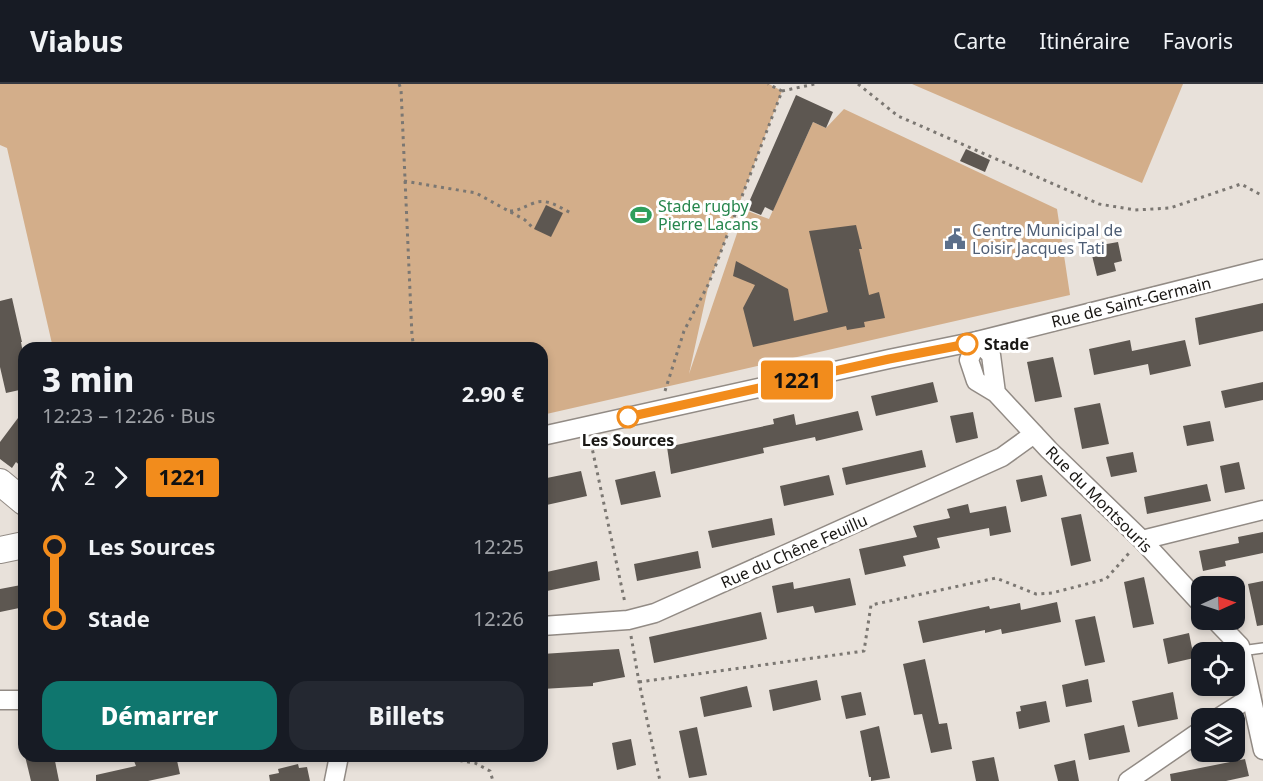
<!DOCTYPE html>
<html lang="fr">
<meta charset="utf-8">
<style>
:root{--surface:#171b24;--page:#242831;--text:#f1f3f6;--muted:#9ea1a6;--line:#363941;--accent:#0f766e}
body{margin:0;font-family:"Noto Sans",sans-serif;background:var(--page);color:var(--text);height:100vh;display:flex;flex-direction:column;font-size:22px;white-space:nowrap}
*{box-sizing:border-box;margin:0}
p{font-size:20px;color:var(--muted)}
.icon{flex:none;width:33px;height:33px;fill:none;stroke:currentColor;stroke-width:2;stroke-linecap:round;stroke-linejoin:round}
.map{position:relative;flex:1;overflow:hidden}
.details{position:absolute;left:18px;top:258px;width:530px;height:420px;display:flex;flex-direction:column;background:var(--surface);border-radius:18px;box-shadow:0 3px 9px #0003}
.details>*{flex:none}
.badge{padding:0 12px;border-radius:4px;font-size:21px;line-height:39px}
.needle{width:39px;rotate:87deg}
.fabs{position:absolute;left:1191px;top:492px;display:grid;gap:12px}
.fabs a{display:grid;place-items:center;width:54px;height:54px;border-radius:12px;background:var(--surface);box-shadow:0 3px 9px #0003;font-size:30px}
.map>.badge{position:absolute;translate:-50% -50%;box-shadow:0 0 0 3px #fff}
.legs{display:flex;align-items:center;gap:9px;height:66px;padding:0 24px;font-size:20px}
.legs p{margin-inline-start:auto}
.summary{display:flex;align-items:center;justify-content:space-between;height:102px;padding:0 24px}
h1{font-size:33px;font-weight:800;line-height:45px}
.cta{display:flex;gap:12px;margin-top:auto;padding:12px 24px}
.cta a{flex:1;height:69px;border-radius:18px;background:var(--accent);color:#fff;font-size:24px;font-weight:800;line-height:69px;text-align:center}
.cta a+a{background:var(--page);color:var(--text)}
ul{padding:0 24px;list-style:none}
li{display:flex;align-items:center;gap:21px;height:72px;font-size:22px}
li i{display:grid;place-items:center;width:9px;height:100%;margin:0 8px;background:currentColor}
li i::after{content:'';width:15px;height:15px;margin:-8px;border:4px solid;border-radius:50%;background:var(--surface)}
li p{margin-inline-start:auto}
li:first-child i{background:linear-gradient(#0000 50%,currentColor 0)}
li:last-child i{background:linear-gradient(currentColor 50%,#0000 0)}
header{display:flex;align-items:center;gap:36px;box-sizing:border-box;height:84px;padding:0 30px;background:var(--surface);border-bottom:2px solid var(--line)}
header strong{font-size:28px}
nav{display:flex;gap:33px;margin-inline-start:auto;font-size:21px}
.map>svg:first-child{display:block}
.green{fill:#d3ae8a}
.building{fill:#5d5751}
.lines{fill:none;stroke-linecap:round;stroke-linejoin:round}
.lane-casing{stroke:#928b85;stroke-width:12}
.street-casing{stroke:#928b85;stroke-width:21}
.secondary-casing{stroke:#928b85;stroke-width:28}
.path{stroke:#7b7772;stroke-width:3;stroke-dasharray:3 4.5;stroke-linecap:butt}
.lane{stroke:#fff;stroke-width:9}
.street{stroke:#fff;stroke-width:18}
.secondary{stroke:#fff;stroke-width:26}
.line-1-casing{stroke:#fff;stroke-width:14}
.line-1{stroke:#f28c1c;stroke-width:9}
.stop-1-dot{fill:#fff;stroke:#f28c1c;stroke-width:3}
.labels{text-anchor:middle;stroke-width:6;stroke-linejoin:round;paint-order:stroke}
.leisure-label{font-size:16px;fill:#27864d;stroke:#fff;text-anchor:start}
.service-label{font-size:16px;fill:#4e5e75;stroke:#fff;text-anchor:start}
.street-label{font-size:16px;fill:#1a1815;stroke:#fff}
.stop-label{font-size:16px;font-weight:bold;fill:#1a1815;stroke:#fff;text-anchor:start}
</style>
<header>
<strong>Viabus</strong>
<nav><a>Carte</a><a>Itinéraire</a><a>Favoris</a></nav>
</header>
<div class="map">
<svg width="1263" height="697" viewBox="0 0 1263 697">
<rect width="100%" height="100%" fill="#e8e1da"/>
<g class="green">
<polygon points="0,0 769,0 782,7 709,199 689,290 745,126 769,135 813,38 826,44 844,25 1057,125 1070,211 542,331 542,264 53,264 7,64 0,61"/>
<polygon points="912,0 1183,0 1142,99"/>
</g>
<g class="building">
<polygon points="796,11 833,28 826,44 813,38 773,127 765,123 761,131 746,125"/>
<polygon points="966,65 990,76 985,88 960,77"/>
<polygon points="546,121 563,129 551,153 534,145"/>
<polygon points="856,141 862,165 859,165 869,211 879,208 885,234 864,238 865,243 847,246 846,242 753,263 743,224 755,201 733,192 736,177 788,205 794,237 828,228 809,147"/>
<polygon points="1118,158 1122,177 1114,179 1116,187 1097,192 1090,163"/>
<polygon points="12,214 22,258 21,258 24,275 24,305 6,309 0,283 0,217"/>
<polygon points="1263,219 1263,247 1199,261 1195,234"/>
<polygon points="1130,256 1132,267 1185,256 1191,282 1150,291 1148,280 1094,291 1089,265"/>
<polygon points="1053,273 1062,313 1035,318 1027,278"/>
<polygon points="933,298 938,318 876,332 871,312"/>
<polygon points="1263,298 1263,316 1225,324 1221,307"/>
<polygon points="1100,319 1109,360 1082,365 1074,324"/>
<polygon points="24,326 24,385 16,378 12,384 0,375 0,358"/>
<polygon points="858,327 863,346 816,357 815,353 763,364 764,369 671,390 667,363 774,340 773,335 794,330 796,341"/>
<polygon points="973,328 978,354 956,359 950,332"/>
<polygon points="1210,337 1214,357 1187,362 1183,342"/>
<polygon points="922,366 926,383 846,401 842,384"/>
<polygon points="1133,368 1137,388 1111,393 1106,373"/>
<polygon points="1239,378 1245,405 1225,409 1220,382"/>
<polygon points="581,387 587,412 542,422 542,395"/>
<polygon points="655,387 661,413 621,421 615,396"/>
<polygon points="829,391 834,411 784,422 780,402"/>
<polygon points="1042,391 1047,412 1021,418 1016,396"/>
<polygon points="1207,400 1211,417 1147,430 1144,413"/>
<polygon points="968,420 970,429 1006,422 1011,448 990,452 989,444 937,454 940,464 903,472 906,482 865,491 859,465 917,453 913,442 950,434 947,425"/>
<polygon points="1081,430 1091,477 1071,482 1061,434"/>
<polygon points="772,434 775,451 712,464 708,447"/>
<polygon points="1263,448 1263,469 1225,477 1226,482 1203,487 1199,467 1239,459 1238,453"/>
<polygon points="698,467 701,484 637,497 634,480"/>
<polygon points="597,477 600,496 542,508 542,489"/>
<polygon points="1144,493 1154,540 1133,544 1124,498"/>
<polygon points="850,494 856,521 815,529 813,522 777,529 772,502 793,498 794,505"/>
<polygon points="1263,497 1263,541 1257,542 1248,500"/>
<polygon points="21,501 24,523 0,528 0,505"/>
<polygon points="1057,518 1061,538 1002,550 1001,545 985,549 985,546 923,559 918,537 989,522 990,525 1020,519 1021,526"/>
<polygon points="761,528 767,555 654,579 649,553"/>
<polygon points="1095,532 1105,578 1085,582 1075,536"/>
<polygon points="1189,549 1194,574 1168,580 1163,555"/>
<polygon points="619,565 625,593 593,599 593,602 542,605 542,570"/>
<polygon points="925,575 939,640 947,639 952,665 931,669 922,630 914,631 903,580"/>
<polygon points="1088,595 1092,618 1066,623 1062,601"/>
<polygon points="817,596 821,616 773,627 769,606"/>
<polygon points="747,602 752,623 704,633 700,613"/>
<polygon points="861,608 866,631 846,635 841,612"/>
<polygon points="1173,608 1178,635 1138,643 1132,617"/>
<polygon points="1046,617 1050,638 1019,645 1016,628 1021,627 1020,622"/>
<polygon points="1124,641 1130,668 1089,676 1084,650"/>
<polygon points="879,642 890,694 871,697 871,693 869,693 860,647"/>
<polygon points="697,643 707,691 689,694 679,647"/>
<polygon points="631,655 636,681 617,686 612,659"/>
<polygon points="25,672 54,672 59,697 31,697"/>
<polygon points="132,672 176,672 180,690 148,697 96,697 96,691 136,682"/>
<polygon points="994,673 999,697 976,697 972,677"/>
<polygon points="1245,675 1249,692 1226,697 1171,697 1170,690"/>
<polygon points="1075,676 1079,697 1058,697 1054,681"/>
<polygon points="298,680 299,684 307,683 310,697 270,697 269,691 279,689 278,685"/>
</g>
<g class="lines">
<defs>
<polyline id="lane" points="1241,567 1263,564"/>
<g id="street">
<polyline points="996,309 991,271 977,257 969,276 976,297 996,309 1049,366 1142,456 1202,521"/>
<polyline points="542,352 889,275 977,257 1263,185"/>
<polyline points="1142,456 1263,426"/>
<polyline points="1215,536 1240,562 1263,666"/>
<polyline points="542,542 628,536 655,529 1002,373 1034,350"/>
<polyline points="0,616 24,616"/>
<polyline points="1218,634 1251,613"/>
<polyline points="334,697 339,672"/>
<polyline points="1128,697 1202,646"/>
</g>
<g id="secondary">
<polyline points="0,398 24,418"/>
<polyline points="0,466 24,461"/>
</g>
</defs>
<use href="#lane" class="lane-casing"/>
<use href="#street" class="street-casing"/>
<use href="#secondary" class="secondary-casing"/>
<g class="path">
<polyline points="399,0 401,5 412,252 414,264"/>
<polyline points="858,0 898,32 1099,120 1135,126 1170,124 1241,100 1263,112"/>
<polyline points="782,7 815,0"/>
<polyline points="404,97 476,109 525,136 532,143"/>
<path d="M510 127C519 127 525 122 534 119 547 114 559 123 571 129"/>
<polyline points="665,307 684,247 709,199 782,7 768,0"/>
<polyline points="591,359 625,519"/>
<polyline points="631,552 639,598 660,697"/>
<polyline points="639,598 864,567 871,521 996,494 1036,510 1052,509 1106,495 1130,468"/>
<polyline points="430,672 475,679 490,687 493,697"/>
</g>
<use href="#lane" class="lane"/>
<use href="#street" class="street"/>
<use href="#secondary" class="secondary"/>
</g>
<g class="lines">
<defs>
<polyline id="line-1" points="628,333 889,275 967,260"/>
</defs>
<use href="#line-1" class="line-1-casing"/>
<use href="#line-1" class="line-1"/>
</g>
<defs>
<symbol id="stadium-bare" viewBox="-9 -9 18 18"><path d="M0-5a6.5 5 0 1 0 0 10a6.5 5 0 1 0 0-10ZM-3.5-1.8h7v3.6h-7Z" fill="#2e9e5b" stroke="#fff" stroke-width="2.5" paint-order="stroke"/></symbol>
<symbol id="civic-bare" viewBox="-9 -9 18 18"><path d="M-.6-6.5H3V-4.5H.6V-3L4-1V1h2V6H-6V1h2V-1L-.6-3ZM-1.2 2.5V6h2.4V2.5Z" fill="#5c6f8a" stroke="#fff" stroke-width="2.5" paint-order="stroke"/></symbol>
</defs>
<g fill-rule="evenodd">
<use href="#stadium-bare" x="626" y="116" width="30" height="30"/>
<use href="#civic-bare" x="940" y="140" width="30" height="30"/>
</g>
<g class="stop-1-dot">
<circle cx="967" cy="260" r="10"/>
<circle cx="628" cy="333" r="10"/>
</g>
<g class="labels">
<g class="leisure-label">
<text x="658" y="128">Stade rugby<tspan x="658" dy="18">Pierre Lacans</tspan></text>
</g>
<g class="service-label">
<text x="972" y="152">Centre Municipal de<tspan x="972" dy="18">Loisir Jacques Tati</tspan></text>
</g>
<g class="street-label">
<text transform="translate(1131 218) rotate(-14)" y="6">Rue de Saint-Germain</text>
<text transform="translate(1099 415) rotate(45)" y="6">Rue du Montsouris</text>
<text transform="translate(794 467) rotate(-24)" y="6">Rue du Chêne Feuillu</text>
</g>
<g class="stop-label">
<text x="984" y="266">Stade</text>
<text x="628" y="362" text-anchor="middle">Les Sources</text>
</g>
</g>
</svg>
<div class="fabs">
<a><svg class="needle" viewBox="-14 -14 28 28"><path d="M0-13l5 13h-10z" fill="#e53935"/><path d="M0 13l5-13h-10z" fill="#9ea1a6"/></svg></a>
<a><svg class="icon" aria-label="locate" viewBox="0 0 24 24"><circle cx="12" cy="12" r="6"/><path d="M12 2v4M12 18v4M2 12h4M18 12h4"/></svg></a>
<a><svg class="icon" aria-label="layers" viewBox="0 0 24 24"><path d="M12 4l9 5-9 5-9-5zM3 14l9 5 9-5"/></svg></a>
</div>
<b class="badge" style="left:797px;top:296px;background:#f28c1c;color:#111">1221</b>
<section class="details">
<div class="summary"><div><h1>3 min</h1><p>12:23 – 12:26 · Bus</p></div><b>2.90 €</b></div>
<div class="legs"><svg class="icon" aria-label="walk" viewBox="0 0 24 24"><circle cx="13" cy="4" r="2"/><path d="M13 8l-2 6 4 7M11 14l-3 7M7 12l3-4h3l4 4"/></svg>2<svg class="icon" aria-label="forward" viewBox="0 0 24 24"><path d="M9 5l7 7-7 7"/></svg><b class="badge" style="background:#f28c1c;color:#111">1221</b></div>
<ul>
<li><i style="color:#f28c1c"></i><b>Les Sources</b><p>12:25</p></li>
<li><i style="color:#f28c1c"></i><b>Stade</b><p>12:26</p></li>
</ul>
<div class="cta"><a>Démarrer</a><a>Billets</a></div>
</section>
</div>
